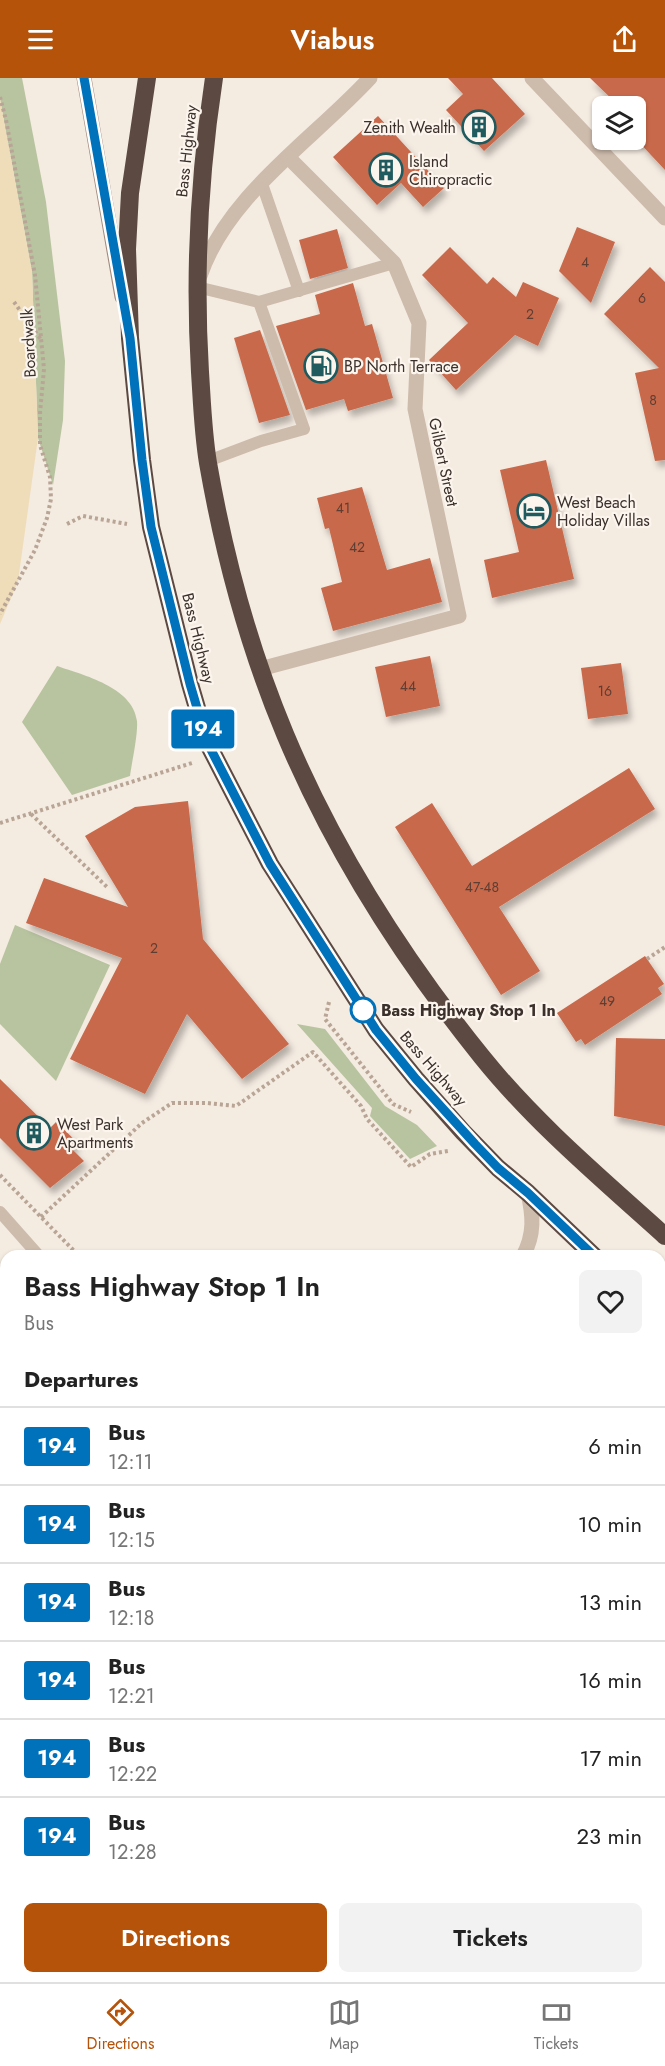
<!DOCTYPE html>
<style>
:root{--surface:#fff;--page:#f2f2f2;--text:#222;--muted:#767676;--line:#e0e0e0;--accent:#b45309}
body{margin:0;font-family:Jost,sans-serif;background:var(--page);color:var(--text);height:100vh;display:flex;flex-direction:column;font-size:22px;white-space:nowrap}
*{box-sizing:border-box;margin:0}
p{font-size:20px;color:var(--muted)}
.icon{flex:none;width:33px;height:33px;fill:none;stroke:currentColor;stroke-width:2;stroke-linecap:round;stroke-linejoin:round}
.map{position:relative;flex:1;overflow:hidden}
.panel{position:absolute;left:0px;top:1172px;width:666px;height:734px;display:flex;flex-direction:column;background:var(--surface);border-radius:18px 18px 0 0;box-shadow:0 2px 4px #0004}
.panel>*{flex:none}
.badge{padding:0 12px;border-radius:4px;font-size:21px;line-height:39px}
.fabs{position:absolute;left:592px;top:18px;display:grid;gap:12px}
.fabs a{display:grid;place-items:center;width:54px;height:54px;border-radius:9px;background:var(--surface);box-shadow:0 2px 4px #0004;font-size:30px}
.map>.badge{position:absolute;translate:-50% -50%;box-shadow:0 0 0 3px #fff}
h2{padding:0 24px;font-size:22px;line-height:54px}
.round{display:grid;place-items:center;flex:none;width:63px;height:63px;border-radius:9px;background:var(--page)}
.summary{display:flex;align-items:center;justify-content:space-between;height:102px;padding:0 24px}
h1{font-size:28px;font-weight:600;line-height:45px}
.cta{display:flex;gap:12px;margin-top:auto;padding:12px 24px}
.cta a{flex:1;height:69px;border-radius:9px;background:var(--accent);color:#fff;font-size:24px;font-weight:600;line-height:69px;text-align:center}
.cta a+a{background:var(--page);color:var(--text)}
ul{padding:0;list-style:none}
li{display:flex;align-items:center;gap:18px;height:78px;padding:0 24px;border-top:2px solid var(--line)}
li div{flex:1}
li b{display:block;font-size:22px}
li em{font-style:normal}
li .badge{min-width:66px;font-weight:700;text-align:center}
header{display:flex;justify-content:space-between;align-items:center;height:78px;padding:0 24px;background:var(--accent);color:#fff;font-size:27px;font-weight:600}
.tab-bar{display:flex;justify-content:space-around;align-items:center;height:84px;border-top:2px solid var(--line);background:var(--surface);font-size:16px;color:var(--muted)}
.tab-bar a{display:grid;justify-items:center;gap:3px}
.tab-bar .selected{color:var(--accent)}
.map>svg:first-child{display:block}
.green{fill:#b8c4a0}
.sand{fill:#efdcb8}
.building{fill:#c8694b;filter:url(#shadow)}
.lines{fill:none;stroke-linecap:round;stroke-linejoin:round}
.path{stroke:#b9a596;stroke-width:4;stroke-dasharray:3 3;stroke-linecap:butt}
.lane{stroke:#cdbbac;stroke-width:12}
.street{stroke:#cdbbac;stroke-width:15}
.secondary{stroke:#a18a7d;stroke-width:15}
.highway{stroke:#5c4a42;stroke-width:18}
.line-casing{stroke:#fff;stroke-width:14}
.line{stroke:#0072bc;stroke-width:9}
.stop-dot{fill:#fff;stroke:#0072bc;stroke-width:3}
.labels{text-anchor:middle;stroke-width:4.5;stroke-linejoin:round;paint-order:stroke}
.number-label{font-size:14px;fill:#5e3e33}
.poi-label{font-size:16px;fill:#3b302b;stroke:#fbf5ee;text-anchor:start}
.street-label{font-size:16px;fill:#3b302b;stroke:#fbf5ee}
.stop-label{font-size:16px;font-weight:bold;fill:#3b302b;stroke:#fbf5ee;text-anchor:start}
</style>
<header><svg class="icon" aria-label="menu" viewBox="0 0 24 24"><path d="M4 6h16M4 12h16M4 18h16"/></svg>Viabus<svg class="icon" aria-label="share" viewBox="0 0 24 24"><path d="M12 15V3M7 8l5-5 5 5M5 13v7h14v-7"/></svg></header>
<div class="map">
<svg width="665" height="1904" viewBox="0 0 665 1904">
<defs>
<filter id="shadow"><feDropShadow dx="3.5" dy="6" stdDeviation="3" flood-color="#0004"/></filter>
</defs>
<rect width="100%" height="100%" fill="#f4ebe1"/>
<g class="green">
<polygon points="0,0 22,0 46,124 65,283 63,342 53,407 38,360 32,194 0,21"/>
<path d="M57 588C83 597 133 609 137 643 138 657 132 683 130 698L72 717 22 644Z"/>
<polygon points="15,847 110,887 56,1003 0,946 0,886"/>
<polygon points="297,946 325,951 385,1028 417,1047 437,1068 410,1081 370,1038 372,1030"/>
<polygon points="660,1400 665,1402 665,1904 326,1904 321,1899 660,1899"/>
</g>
<polygon class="sand" points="0,21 32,194 38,360 18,503 0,546"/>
<g class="building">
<polygon points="448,0 492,0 525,36 484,73 446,32 463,16"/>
<polygon points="590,0 665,0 665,92 636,61 636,28 619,28"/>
<polygon points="378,38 444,110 423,129 401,105 377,127 333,79"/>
<polygon points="577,149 615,164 591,225 559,193"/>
<polygon points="337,151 348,190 310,201 299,162"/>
<polygon points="450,169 487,206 493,199 516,219 523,204 559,220 538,268 515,257 456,312 429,282 468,245 422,197"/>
<polygon points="650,189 665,204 665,382 655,383 635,295 659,290 604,236"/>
<polygon points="353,205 365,248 372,246 393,320 348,333 344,321 306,332 276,248 320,236 315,217"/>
<polygon points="260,252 290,337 259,345 234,260"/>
<polygon points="546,382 574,501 492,520 484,482 519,474 500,392"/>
<polygon points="362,409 387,492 430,480 442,524 333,553 321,510 342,504 329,450 325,451 317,420"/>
<polygon points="430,578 440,628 386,639 375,589"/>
<polygon points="621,585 628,636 588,641 581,590"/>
<polygon points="629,690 655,731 499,829 540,893 501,917 395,749 432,725 472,788"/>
<polygon points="188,723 203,861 289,966 242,1001 187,936 145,1016 70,981 122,880 26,845 44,800 128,829 85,758 135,729"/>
<polygon points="645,878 664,906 658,910 662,916 585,967 581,961 576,964 557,935"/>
<polygon points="616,960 665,961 665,1048 614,1038"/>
<polygon points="0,1001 50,1050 56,1044 77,1064 71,1070 84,1083 50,1110 0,1060"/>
</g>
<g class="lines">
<g class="path">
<polyline points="0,19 6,42 35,197 44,291 40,335 40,367 50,399 51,421 47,440 35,472 0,536"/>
<polyline points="14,224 42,263"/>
<polyline points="67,446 83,438 127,446"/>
<polyline points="31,736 107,809"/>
<polyline points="0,745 192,685"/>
<polyline points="647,881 665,869"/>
<polyline points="329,924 325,941 393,1026 411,1034"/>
<polyline points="0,1097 79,1178"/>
<polyline points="41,1139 142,1045 172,1025 207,1025 236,1028 313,974 361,1028 367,1041 411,1089 430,1076 448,1073"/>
<polyline points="660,1307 665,1310"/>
<polyline points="0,1622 6,1616"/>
<polyline points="183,1899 188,1904"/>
</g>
<g class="lane">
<polyline points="262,106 299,213"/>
<polyline points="197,209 259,224 304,351 261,363 208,383"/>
<polyline points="259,224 394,185"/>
<polyline points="0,1134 39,1178"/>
<polyline points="0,1695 6,1702"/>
</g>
<g class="street">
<polyline points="532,0 665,140"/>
<path d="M200 198C227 117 314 61 370 0"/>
<polyline points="260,591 459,538 415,331 419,245 394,185 288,79"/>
<path d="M523 1178C535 1156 533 1137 528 1115"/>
<polyline points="660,1267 665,1266"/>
<polyline points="0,1658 6,1652"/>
</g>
<polyline class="secondary" points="84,0 122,219"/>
<g class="highway">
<polyline points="147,0 130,115 127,171 130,260 142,382 151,449 190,606 207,664 270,786 376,952 416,1001 463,1054 498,1090 528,1115 594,1178"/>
<path d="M214 0C199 98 194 195 200 294 202 324 203 355 208 385 224 477 249 570 285 656 334 773 403 881 482 979 536 1046 602 1101 665 1158"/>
<polyline points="660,1240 665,1245"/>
</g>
</g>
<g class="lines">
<defs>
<polyline id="line" points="84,0 130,260 142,382 151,449 190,606 207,664 270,786 376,952 416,1001 475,1066 498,1090 528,1115 594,1178"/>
</defs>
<use href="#line" class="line-casing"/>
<use href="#line" class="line"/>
</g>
<defs>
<symbol id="building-ring" viewBox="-11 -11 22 22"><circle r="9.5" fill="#fbf5ee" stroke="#1f5a5e" stroke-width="1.5"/><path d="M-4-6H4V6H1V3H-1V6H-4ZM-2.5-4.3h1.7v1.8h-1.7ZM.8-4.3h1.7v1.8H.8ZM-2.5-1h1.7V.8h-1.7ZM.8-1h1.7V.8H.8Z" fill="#1f5a5e"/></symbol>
<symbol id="fuel-ring" viewBox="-11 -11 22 22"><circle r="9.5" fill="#fbf5ee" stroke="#1f5a5e" stroke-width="1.5"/><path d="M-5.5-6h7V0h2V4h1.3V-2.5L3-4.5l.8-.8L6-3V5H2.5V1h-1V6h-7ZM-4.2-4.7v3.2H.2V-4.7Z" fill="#1f5a5e"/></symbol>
<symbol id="hotel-ring" viewBox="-11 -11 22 22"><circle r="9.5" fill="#fbf5ee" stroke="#1f5a5e" stroke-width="1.5"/><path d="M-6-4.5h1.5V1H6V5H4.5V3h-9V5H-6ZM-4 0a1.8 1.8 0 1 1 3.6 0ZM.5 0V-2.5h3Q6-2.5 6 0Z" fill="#1f5a5e"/></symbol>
</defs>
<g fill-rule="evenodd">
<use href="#building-ring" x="460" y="30" width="38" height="38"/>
<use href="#building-ring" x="367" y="73" width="38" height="38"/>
<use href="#fuel-ring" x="302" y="269" width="38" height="38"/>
<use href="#hotel-ring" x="515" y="414" width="38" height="38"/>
<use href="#building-ring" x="15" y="1036" width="38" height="38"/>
</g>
<circle class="stop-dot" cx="363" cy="932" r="12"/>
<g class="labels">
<g class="number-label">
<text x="585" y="189">4</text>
<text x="642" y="225">6</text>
<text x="530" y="241">2</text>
<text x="653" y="327">8</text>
<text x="343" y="435">41</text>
<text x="357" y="474">42</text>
<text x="408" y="613">44</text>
<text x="605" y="618">16</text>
<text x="482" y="814">47-48</text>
<text x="154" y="875">2</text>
<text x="607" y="928">49</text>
</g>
<g class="poi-label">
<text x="456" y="55" text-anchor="end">Zenith Wealth</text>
<text x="409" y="89">Island<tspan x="409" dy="18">Chiropractic</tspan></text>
<text x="344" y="294">BP North Terrace</text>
<text x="557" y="430">West Beach<tspan x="557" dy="18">Holiday Villas</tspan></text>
<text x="57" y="1052">West Park<tspan x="57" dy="18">Apartments</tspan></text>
</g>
<g class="street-label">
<text transform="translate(186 73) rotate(-84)" y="6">Bass Highway</text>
<text transform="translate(28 265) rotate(-93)" y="6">Boardwalk</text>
<text transform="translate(444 384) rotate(78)" y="6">Gilbert Street</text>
<text transform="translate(199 560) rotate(76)" y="6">Bass Highway</text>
<text transform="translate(434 990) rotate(49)" y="6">Bass Highway</text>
</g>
<g class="stop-label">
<text x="381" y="938">Bass Highway Stop 1 In</text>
</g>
</g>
</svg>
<div class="fabs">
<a><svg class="icon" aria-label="layers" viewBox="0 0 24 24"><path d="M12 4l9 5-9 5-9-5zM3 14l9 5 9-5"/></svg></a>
</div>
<b class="badge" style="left:203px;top:651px;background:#0072bc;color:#fff">194</b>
<section class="panel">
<div class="summary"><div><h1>Bass Highway Stop 1 In</h1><p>Bus</p></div><a class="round"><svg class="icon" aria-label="heart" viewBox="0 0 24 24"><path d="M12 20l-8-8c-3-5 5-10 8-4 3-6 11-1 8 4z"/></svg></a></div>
<h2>Departures</h2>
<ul>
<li><span class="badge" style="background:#0072bc;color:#fff">194</span><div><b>Bus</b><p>12:11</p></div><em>6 min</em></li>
<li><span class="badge" style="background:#0072bc;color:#fff">194</span><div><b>Bus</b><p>12:15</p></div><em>10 min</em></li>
<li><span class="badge" style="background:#0072bc;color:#fff">194</span><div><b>Bus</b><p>12:18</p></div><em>13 min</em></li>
<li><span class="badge" style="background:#0072bc;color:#fff">194</span><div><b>Bus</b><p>12:21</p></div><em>16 min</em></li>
<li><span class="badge" style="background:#0072bc;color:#fff">194</span><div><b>Bus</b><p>12:22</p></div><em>17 min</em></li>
<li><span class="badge" style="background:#0072bc;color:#fff">194</span><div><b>Bus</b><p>12:28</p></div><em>23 min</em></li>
</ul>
<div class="cta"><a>Directions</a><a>Tickets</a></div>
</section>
</div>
<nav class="tab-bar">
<a class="selected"><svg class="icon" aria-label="directions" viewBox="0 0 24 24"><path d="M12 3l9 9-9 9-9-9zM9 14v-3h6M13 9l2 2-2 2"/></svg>Directions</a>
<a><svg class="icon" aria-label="map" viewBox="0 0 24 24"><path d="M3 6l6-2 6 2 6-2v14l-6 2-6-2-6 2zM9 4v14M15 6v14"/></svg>Map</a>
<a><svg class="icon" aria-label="tickets" viewBox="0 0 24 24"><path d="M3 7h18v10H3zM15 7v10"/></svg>Tickets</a>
</nav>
